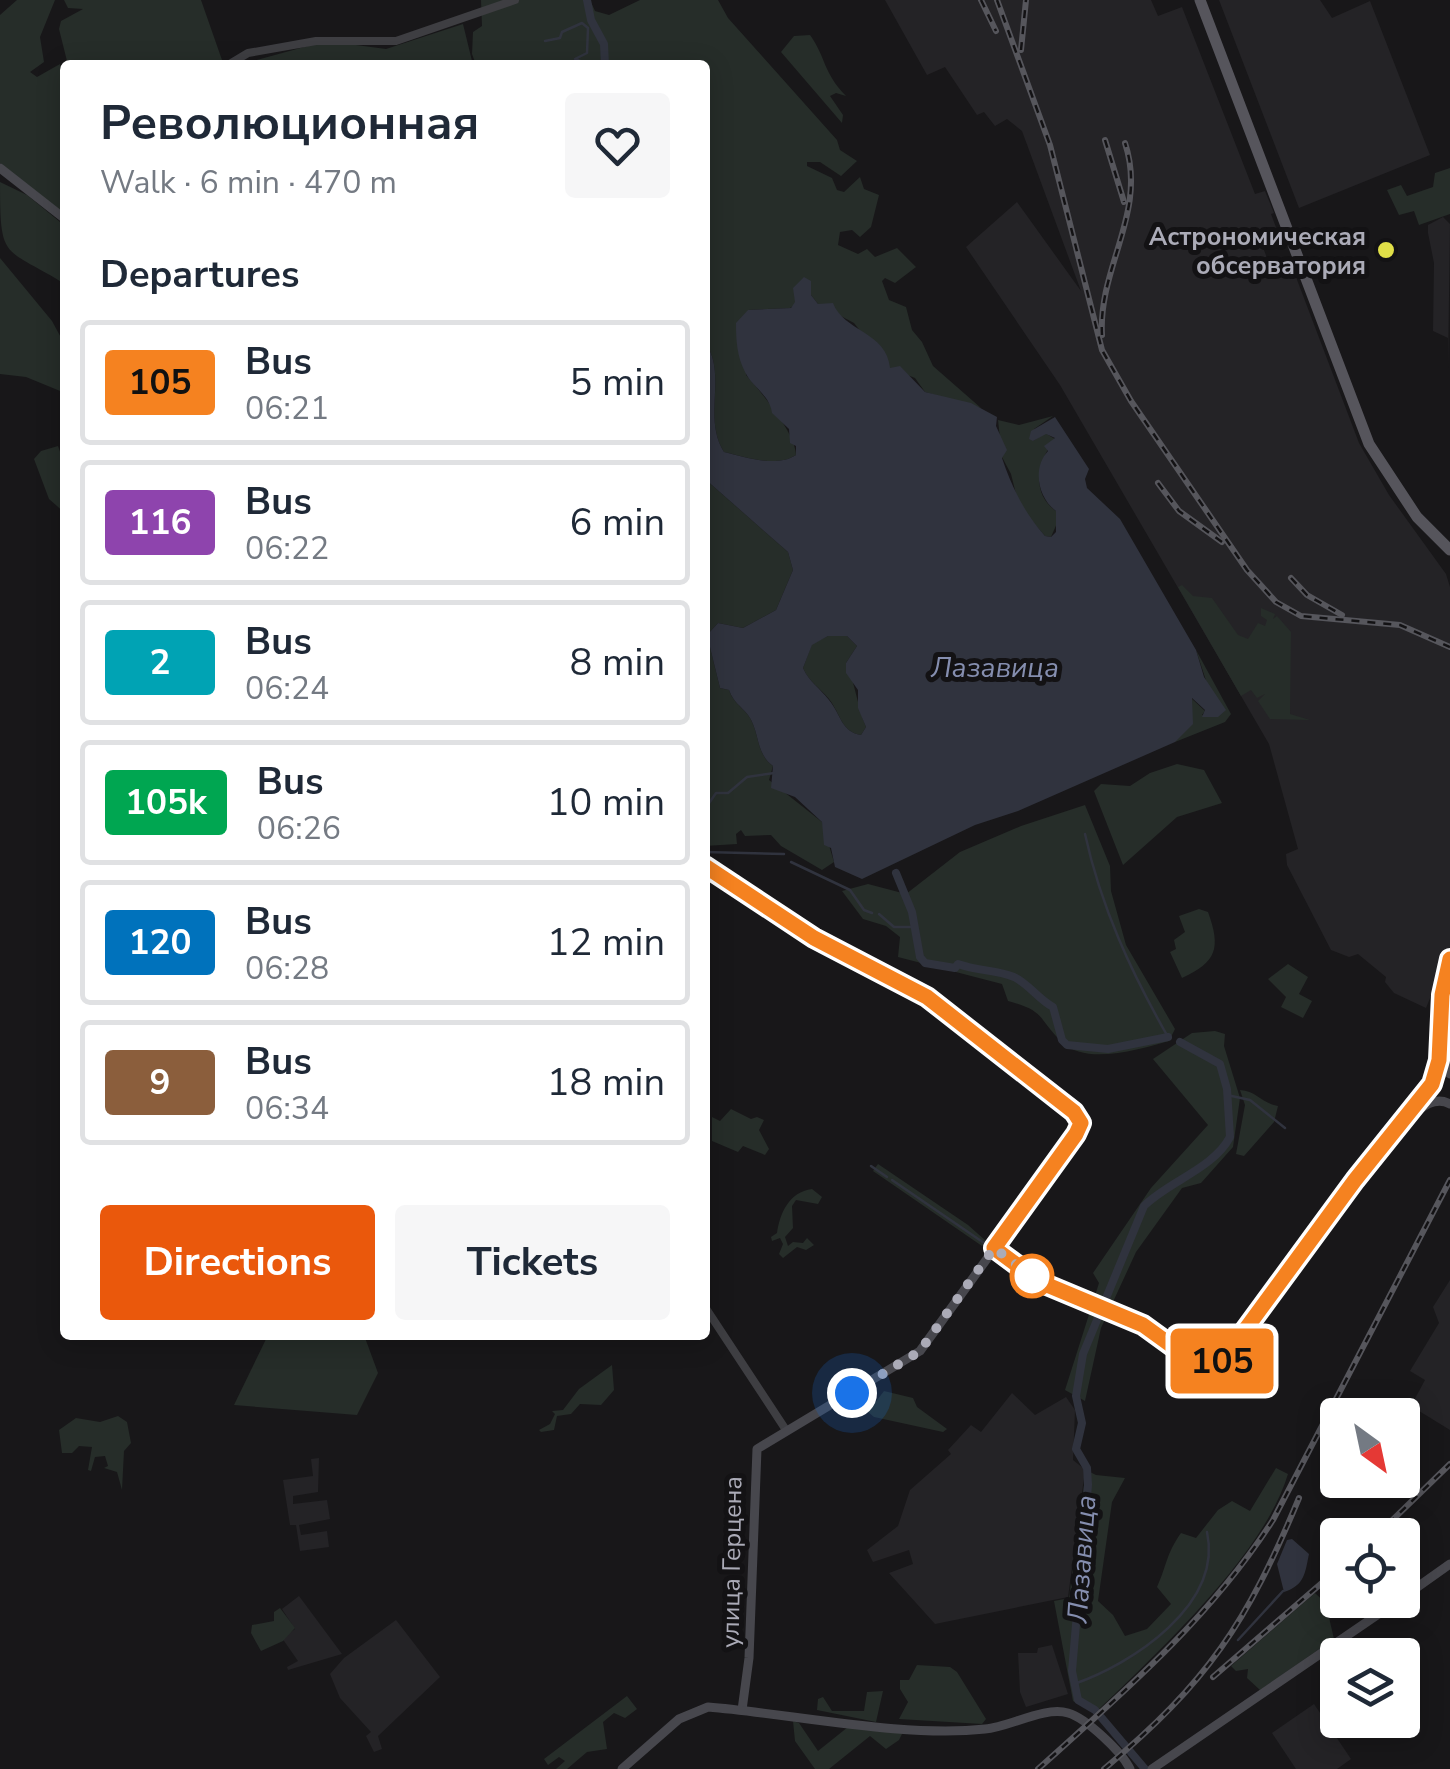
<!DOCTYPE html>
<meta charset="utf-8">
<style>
:root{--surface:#fff;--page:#f6f6f7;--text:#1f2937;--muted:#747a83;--line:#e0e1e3;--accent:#ea580c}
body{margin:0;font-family:"Nunito Sans",sans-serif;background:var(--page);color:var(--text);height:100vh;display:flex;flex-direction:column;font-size:38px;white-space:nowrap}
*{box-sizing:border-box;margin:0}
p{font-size:32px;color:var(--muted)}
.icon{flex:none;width:55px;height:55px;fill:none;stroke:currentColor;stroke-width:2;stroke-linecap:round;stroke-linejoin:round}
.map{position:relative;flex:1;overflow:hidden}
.panel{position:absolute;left:60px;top:60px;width:650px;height:1280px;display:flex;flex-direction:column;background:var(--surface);border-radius:10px;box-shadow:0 5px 25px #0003}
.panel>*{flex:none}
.badge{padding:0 20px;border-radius:8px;font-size:35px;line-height:65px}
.needle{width:65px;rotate:147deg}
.tools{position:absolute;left:1320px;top:1398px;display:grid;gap:20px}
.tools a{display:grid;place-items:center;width:100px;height:100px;border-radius:10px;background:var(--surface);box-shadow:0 5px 25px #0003;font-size:50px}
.you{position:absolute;width:50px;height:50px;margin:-25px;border:8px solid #fff;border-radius:50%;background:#1a73e8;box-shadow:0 0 0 15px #1a73e833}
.map>.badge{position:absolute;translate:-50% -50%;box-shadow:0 0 0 5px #fff}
h2{padding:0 40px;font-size:38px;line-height:90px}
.round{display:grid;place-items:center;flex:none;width:105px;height:105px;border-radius:10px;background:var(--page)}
.summary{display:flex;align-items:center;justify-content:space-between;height:170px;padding:0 40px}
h1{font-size:48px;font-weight:700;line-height:75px}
.cta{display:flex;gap:20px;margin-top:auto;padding:20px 40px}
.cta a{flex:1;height:115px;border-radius:10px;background:var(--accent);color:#fff;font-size:40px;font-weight:700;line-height:115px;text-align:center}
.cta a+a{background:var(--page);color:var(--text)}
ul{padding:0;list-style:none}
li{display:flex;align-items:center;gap:30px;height:125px;margin:0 20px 15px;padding:0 20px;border:5px solid var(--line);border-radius:10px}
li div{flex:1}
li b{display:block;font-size:38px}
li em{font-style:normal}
li .badge{min-width:110px;font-weight:700;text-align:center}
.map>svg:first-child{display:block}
.built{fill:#242326}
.green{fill:#262d29}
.water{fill:#30333e;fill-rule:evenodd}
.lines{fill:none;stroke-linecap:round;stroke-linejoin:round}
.stream{stroke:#30333e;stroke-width:2.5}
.river{stroke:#30333e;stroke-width:8}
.tertiary{stroke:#3e3e42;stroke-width:8}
.secondary{stroke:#47474d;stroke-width:9}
.primary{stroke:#56555c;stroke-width:11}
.rail-casing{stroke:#56565c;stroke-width:6}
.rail{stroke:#131214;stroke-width:2.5;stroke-dasharray:8;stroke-linecap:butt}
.secondary-bridge{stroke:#47474d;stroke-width:9}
.line-casing{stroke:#fff;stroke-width:22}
.line{stroke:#f58220;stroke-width:15}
.walk{stroke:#ababb7;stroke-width:10;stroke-dasharray:0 18}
.poi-dot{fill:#e0df48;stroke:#131214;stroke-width:4}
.stop-dot{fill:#fff;stroke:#f58220;stroke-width:5}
.labels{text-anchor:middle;stroke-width:10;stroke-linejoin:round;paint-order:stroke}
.poi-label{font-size:25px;font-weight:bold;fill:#ababb7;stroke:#131214;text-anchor:end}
.street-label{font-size:25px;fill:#ababb7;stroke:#131214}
.water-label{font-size:28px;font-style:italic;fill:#858eaf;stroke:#131214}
</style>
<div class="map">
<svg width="1450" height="1769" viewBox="0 0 1450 1769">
<rect width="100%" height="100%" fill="#181719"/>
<g class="built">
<polygon points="885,0 1151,0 1158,16 1182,7 1255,194 1265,191 1274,213 1271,214 1280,238 1262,245 1269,263 1288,256 1359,443 1389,495 1446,574 1450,587 1450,948 1426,1008 1394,993 1385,982 1386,977 1358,954 1349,957 1331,950 1287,865 1286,854 1298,849 1269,744 1060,385 966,247 1017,202 1081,291 1022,131 1007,119 995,126 984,112 977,115 945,67 927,75"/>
<polygon points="1219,0 1320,0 1332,18 1370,1 1430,155 1299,208"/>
<polygon points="1443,217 1450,224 1448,369 1448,338 1433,331 1434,263 1428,233 1428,225"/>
<polygon points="1450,1280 1450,1430 1411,1406 1425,1380 1410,1371 1439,1323 1433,1307"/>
<polygon points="1012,1393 1035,1415 1066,1397 1075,1410 1073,1460 1083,1468 1084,1478 1068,1597 935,1624 889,1573 913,1564 909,1550 873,1562 867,1550 898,1526 910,1490 951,1454 948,1450 971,1425 981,1432"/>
<polygon points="319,1458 318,1492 293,1496 293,1504 327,1500 330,1519 299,1525 301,1535 327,1531 329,1547 300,1551 296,1525 290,1525 283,1480 313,1476 311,1459"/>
<polygon points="299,1596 342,1654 288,1670 287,1667 298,1661 282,1638 295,1629 282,1609"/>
<polygon points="396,1620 440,1677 378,1736 382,1749 374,1752 366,1736 371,1732 340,1698 330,1674 344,1658"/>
<polygon points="1052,1645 1068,1694 1026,1707 1020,1692 1018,1653 1037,1653 1038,1648"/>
<polygon points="1314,1704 1351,1759 1337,1769 1296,1769 1272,1733"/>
</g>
<g class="green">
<polygon points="17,0 55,0 40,37 44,62 30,72 37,77 60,64 64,77 65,215 0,163 0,15"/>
<polygon points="64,0 201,0 222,60 235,65 68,65 59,29 61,21 83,9 68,8"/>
<path d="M481 0H590L595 11 609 15 640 0H718L728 18 837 140 840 150 857 161 841 176 820 162H807V166L832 178 837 190 844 192 860 177 864 189 879 195 871 227 860 237 852 230 840 232 838 245 858 254 867 249 875 257 897 248 916 267 895 283 885 278 882 281 889 300 906 307 912 330 922 342 933 366 981 408 925 392 915 378 889 368 854 323 818 304 811 295 790 308 748 310 746 375C762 393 796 434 796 455 777 468 745 457 724 452 702 417 728 375 705 342V65H608L603 57 604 65H476L472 54 473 32 482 26Z"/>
<polygon points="463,24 473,65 238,65 315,44 341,43 386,49"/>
<path d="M810 35C827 59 822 71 846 96L836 93 830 96 843 115 842 123 781 52 794 36Z"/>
<polygon points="1450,168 1450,214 1419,225 1414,211 1399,215 1387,190 1401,185 1407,196 1433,187 1435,173"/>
<path d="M0 182 27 195 65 226V284C3 246 0 262 0 182Z"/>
<polygon points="0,258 52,321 65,345 65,393 26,377 0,374"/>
<path d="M1053 416 1034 429 1033 441 1045 433 1055 439C1039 459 1029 492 1056 511L1058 521 1051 537 1045 536 1019 506 1011 474 1002 457 998 420 1019 425Z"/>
<polygon points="58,446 65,466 65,513 49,499 34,459 41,451"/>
<path d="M705 479 788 552 793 570 776 610 743 628 718 623 707 635 720 688 729 690C734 703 740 705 748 715 760 731 755 753 773 766L769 780 822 822 834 862 822 870 781 846 771 835 745 836 741 830 736 834 737 844 705 846Z"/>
<polygon points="1182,585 1193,596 1212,598 1238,635 1248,639 1258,623 1265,626 1267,620 1261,616 1261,608 1275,614 1273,619 1277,616 1291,632 1290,714 1310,720 1270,719 1258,701 1265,694 1257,698 1251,690 1241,696 1178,587"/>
<path d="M828 636H847L857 646 846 663C856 685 857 706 866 727L861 735C841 732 841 714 829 699 819 687 810 683 803 668L812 644Z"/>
<polygon points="1196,650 1231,714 1225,722 1175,742 1192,709 1191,698 1205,711 1202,715 1218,717"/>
<polygon points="1177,764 1204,770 1222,803 1177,817 1123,865 1094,791 1101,784 1130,786 1150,773"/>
<path d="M1085 805 1110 866 1111 891 1126 945 1175 1029 1169 1041C1140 1049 1086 1066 1062 1042 1037 1018 1046 1011 1008 1001L1002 984 898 957 900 937 886 926 863 919 842 891 868 884 906 894 960 852 1021 826Z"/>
<path d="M1199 909 1208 912C1221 948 1217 962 1182 978L1170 952 1176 949 1174 940 1185 932 1179 916Z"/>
<polygon points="1288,964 1308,977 1299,994 1312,1001 1303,1018 1281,1007 1286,997 1268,979"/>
<polygon points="1215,1031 1225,1034 1224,1046 1240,1098 1233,1147 1201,1183 1182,1188 1136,1252 1101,1328 1085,1401 1065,1390 1099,1283 1093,1273 1151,1188 1208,1125 1153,1059 1192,1033"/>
<path d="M1240 1090C1257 1091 1261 1103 1278 1106L1274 1122 1244 1156 1236 1154 1245 1105Z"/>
<polygon points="731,1109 751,1119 757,1117 764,1120 759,1130 769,1149 765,1155 743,1146 738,1152 712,1141 712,1117 720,1121"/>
<polygon points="878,1164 968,1225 986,1241 982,1246 873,1171"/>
<path d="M812 1189 822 1197 818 1204 796 1200 792 1206 793 1228 785 1237 788 1246 793 1242 803 1243 807 1238 814 1245 806 1250 797 1247 783 1258 779 1254 783 1244 780 1238 772 1241 771 1237 777 1233C780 1213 789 1192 812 1189Z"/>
<polygon points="268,1335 364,1335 378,1373 357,1415 234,1405"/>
<polygon points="612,1365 614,1390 601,1405 580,1404 571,1414 557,1416 554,1430 541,1432 539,1430 550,1424 555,1414 552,1411 563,1410 579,1389"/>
<polygon points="884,1391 913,1398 917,1407 947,1429 943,1432 874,1417 868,1412"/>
<polygon points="118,1416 127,1422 131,1443 124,1451 122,1490 117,1472 104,1468 108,1466 105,1456 95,1457 91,1471 88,1470 92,1447 79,1446 72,1453 62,1453 59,1430 76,1418 100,1422"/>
<path d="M1276 1468 1288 1474C1264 1555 1156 1654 1095 1713L1073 1701 1054 1601 1069 1598 1086 1470 1096 1475 1125 1478 1112 1502 1098 1601 1113 1615 1125 1636 1147 1629 1171 1604 1157 1587C1167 1565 1166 1554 1181 1533L1196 1538 1218 1510 1232 1501 1250 1511Z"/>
<polygon points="1315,1593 1332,1609 1328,1613 1334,1639 1260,1690 1247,1678 1248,1669 1236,1671 1231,1666"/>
<polygon points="280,1608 295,1628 283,1641 261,1651 251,1633 252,1625 274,1621 274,1612"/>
<polygon points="917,1665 950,1667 957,1672 986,1719 982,1724 899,1719 908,1702 900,1689 900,1680 909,1680"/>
<polygon points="883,1691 876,1722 817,1710 818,1699 823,1697 832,1711 864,1711 867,1692"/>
<polygon points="627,1696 637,1709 625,1718 614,1713 603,1722 607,1749 587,1752 567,1769 556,1769 565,1761 559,1757 548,1765 544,1759"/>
<polygon points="793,1721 799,1723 818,1751 848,1727 903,1732 899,1740 886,1749 870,1736 829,1769 815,1769 795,1741"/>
</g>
<g class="water">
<path d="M804 277 811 281V295L818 304 833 303C843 331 887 332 890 368L900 366 925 392 971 403 997 417 996 426 1007 450 1002 458C1012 487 1023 511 1045 536L1051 537 1056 532V511C1038 498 1032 468 1048 451L1044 446 1055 438 1046 434 1033 441 1029 439 1031 431 1055 417 1089 469 1085 479 1087 488 1120 519 1196 650 1204 677 1226 710 1218 717H1202L1205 710 1192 698 1193 724 1175 742 1018 811 975 825 862 879 835 867 831 848 824 845 822 822 795 797 771 788 773 766C755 753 760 731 748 715 740 705 734 703 729 690L720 688 707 635 718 623 743 628 776 610 793 570 788 552 705 479V342C728 375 702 417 724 452 744 457 777 468 796 455V446L790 443 789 429 772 413C770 395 752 387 745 372 737 356 736 341 736 323L748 310 791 308 795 302 793 288ZM828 636H847L857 646 846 663V673L858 690V708L866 727 861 735C841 732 841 714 829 700 819 687 810 683 803 668L812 645Z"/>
<path d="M1292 1539 1309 1554C1305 1573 1305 1585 1284 1592L1277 1564 1287 1540Z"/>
</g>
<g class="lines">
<g class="stream">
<polyline points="545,41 560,38 562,32 582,23 588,28 587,53 575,59 590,65"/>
<polyline points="705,809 716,793 728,793 747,777 774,773"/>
<path d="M1085 834C1101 907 1131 972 1168 1037"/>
<polyline points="705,852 784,854"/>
<polyline points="791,862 850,890 864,910 872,913"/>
<polyline points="879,914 894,927 913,927"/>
<polyline points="1227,1095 1250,1100 1285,1128"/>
<polyline points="871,1166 887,1177"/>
<polyline points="892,1180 987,1245"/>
<polyline points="1007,1248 1072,1290"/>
<polyline points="1085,1295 1103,1301"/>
<polyline points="1238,1640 1283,1591"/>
<path d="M1074 1684C1132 1664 1223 1605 1207 1532"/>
</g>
<g class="river">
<polyline points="587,0 591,20 604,44 605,65"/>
<path d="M896 873 912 912 920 957 925 963 955 968 958 964C977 971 997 970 1014 977 1029 984 1038 999 1053 1007L1062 1040 1067 1045 1108 1049 1168 1037"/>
<path d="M1145 1769 1095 1710 1078 1700 1072 1671 1088 1485 1087 1468 1076 1449 1082 1423 1076 1396 1083 1354 1144 1206C1169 1181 1213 1169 1230 1137L1227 1089 1220 1064 1180 1042"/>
</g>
<g class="tertiary">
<polyline points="228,65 248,53 316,41 396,41 515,0"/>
<polyline points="705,1307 786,1430"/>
</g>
<g class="secondary">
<polyline points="0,168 65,219"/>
<polyline points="705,867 814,938 927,997 1074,1111 1081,1123 1050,1172 920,1351 757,1449 749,1658 742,1710"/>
<polyline points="1446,1019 1450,987"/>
<path d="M1431 1083C1445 1043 1436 999 1450 959"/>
<path d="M1383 1155C1398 1136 1423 1089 1450 1104"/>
<polyline points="994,1248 1040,1282 1143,1325 1212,1375 1355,1180 1450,1065"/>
<polyline points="1402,1598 1450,1564"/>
<path d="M622 1769 679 1719 708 1707C793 1714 903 1738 985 1729 1010 1727 1044 1706 1068 1713 1086 1718 1122 1752 1130 1769"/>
<polyline points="1152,1769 1399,1600"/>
</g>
<polyline class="primary" points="1200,0 1369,444 1417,517 1450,550"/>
<defs>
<g id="rail">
<polyline points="981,0 996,31"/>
<polyline points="997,0 1050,145 1102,350 1131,401 1247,570 1276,602 1301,616 1400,625 1450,647"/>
<polyline points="1021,50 1026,0"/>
<polyline points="1105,140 1124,202"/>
<path d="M1102 335C1098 267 1148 212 1125 143"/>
<polyline points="1158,483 1179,511 1222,542"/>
<polyline points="1291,578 1307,595 1342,615"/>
<polyline points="1377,1535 1450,1464"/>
<polyline points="1213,1677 1338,1569"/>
<path d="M1038 1769C1124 1692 1210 1618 1273 1520L1450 1180"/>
<path d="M1104 1769C1208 1682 1247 1623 1299 1498"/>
</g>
</defs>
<use href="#rail" class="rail-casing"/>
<use href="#rail" class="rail"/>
<polyline class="secondary-bridge" points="1447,1048 1450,1074"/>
</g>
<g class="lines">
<defs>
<polyline id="line" points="705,866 814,938 927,997 1074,1112 1081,1123 1076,1134 994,1248 1040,1282 1143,1325 1212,1375 1355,1180 1432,1084 1439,1060 1442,995 1450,959"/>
</defs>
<use href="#line" class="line-casing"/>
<use href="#line" class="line"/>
<polyline class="walk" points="852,1393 920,1351 994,1248 1040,1282 1032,1276"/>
</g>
<circle class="poi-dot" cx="1386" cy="250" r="10"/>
<circle class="stop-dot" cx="1032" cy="1276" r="20"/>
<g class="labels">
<g class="poi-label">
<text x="1366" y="245">Aстрономическая<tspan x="1366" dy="29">обсерватория</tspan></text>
</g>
<g class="street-label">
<text transform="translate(731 1562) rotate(-89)" y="9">улица Герцена</text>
</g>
<g class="water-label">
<text x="995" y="677">Лазавица</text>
<text transform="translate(1081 1559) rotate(-86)" y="10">Лазавица</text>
</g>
</g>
</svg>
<div class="tools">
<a><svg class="needle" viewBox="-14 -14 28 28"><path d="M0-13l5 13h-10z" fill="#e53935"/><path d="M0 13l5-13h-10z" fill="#747a83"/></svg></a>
<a><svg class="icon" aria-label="locate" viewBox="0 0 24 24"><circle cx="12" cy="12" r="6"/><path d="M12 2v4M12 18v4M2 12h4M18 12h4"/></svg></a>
<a><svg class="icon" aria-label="layers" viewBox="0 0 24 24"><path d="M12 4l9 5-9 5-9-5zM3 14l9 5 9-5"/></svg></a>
</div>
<div class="you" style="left:852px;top:1393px"></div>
<b class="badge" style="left:1222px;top:1361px;background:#f58220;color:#111">105</b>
<section class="panel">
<div class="summary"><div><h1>Революционная</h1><p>Walk · 6 min · 470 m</p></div><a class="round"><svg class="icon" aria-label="heart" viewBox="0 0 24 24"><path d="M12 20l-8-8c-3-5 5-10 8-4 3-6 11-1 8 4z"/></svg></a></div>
<h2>Departures</h2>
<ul>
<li><span class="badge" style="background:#f58220;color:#111">105</span><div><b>Bus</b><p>06:21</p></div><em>5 min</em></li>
<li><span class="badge" style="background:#8e44ad;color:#fff">116</span><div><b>Bus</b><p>06:22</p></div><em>6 min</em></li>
<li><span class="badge" style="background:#00a3b4;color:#fff">2</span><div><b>Bus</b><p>06:24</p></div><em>8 min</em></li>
<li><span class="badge" style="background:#00a651;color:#fff">105k</span><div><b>Bus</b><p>06:26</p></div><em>10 min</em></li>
<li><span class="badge" style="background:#0072bc;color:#fff">120</span><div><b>Bus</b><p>06:28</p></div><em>12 min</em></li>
<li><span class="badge" style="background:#8b5e3c;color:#fff">9</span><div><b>Bus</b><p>06:34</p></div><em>18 min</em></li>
</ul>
<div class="cta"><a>Directions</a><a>Tickets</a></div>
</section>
</div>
